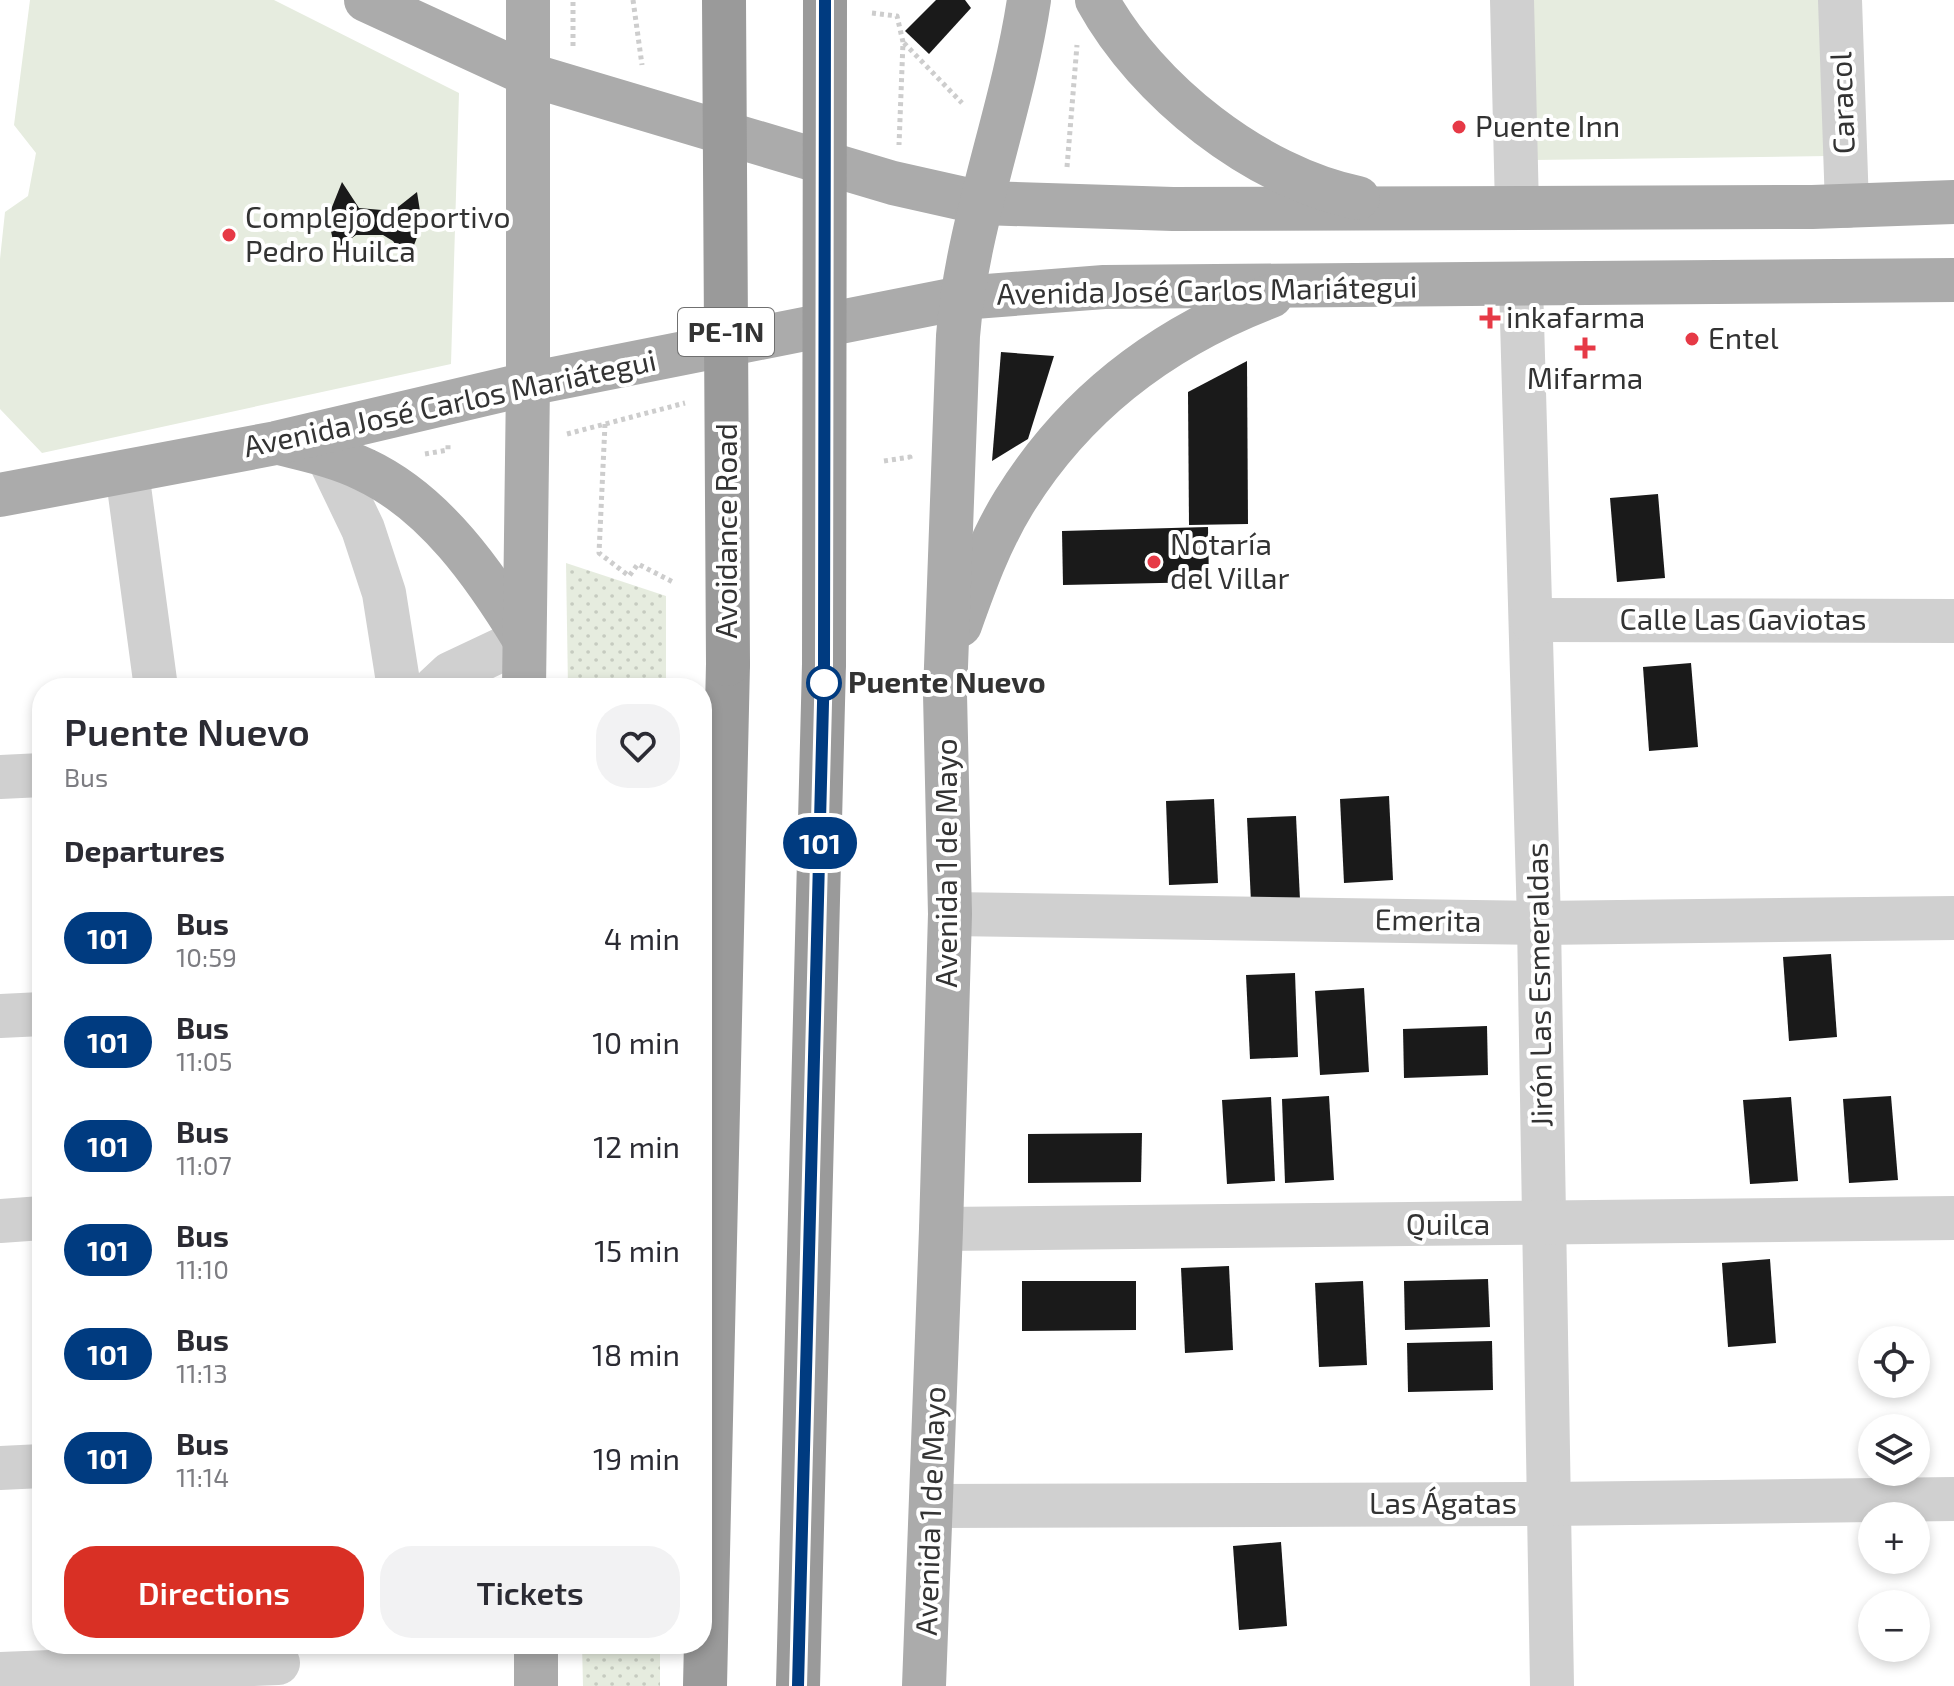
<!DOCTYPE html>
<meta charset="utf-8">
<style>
:root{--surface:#fff;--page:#f2f2f3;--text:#2b2b33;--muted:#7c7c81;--accent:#d93025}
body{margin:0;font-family:"Exo 2",sans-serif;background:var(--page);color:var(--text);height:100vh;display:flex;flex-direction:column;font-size:30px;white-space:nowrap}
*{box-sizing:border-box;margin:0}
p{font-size:26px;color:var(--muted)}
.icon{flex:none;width:44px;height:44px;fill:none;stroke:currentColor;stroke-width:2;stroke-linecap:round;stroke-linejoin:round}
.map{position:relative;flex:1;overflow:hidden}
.sheet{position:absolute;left:32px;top:678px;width:680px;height:976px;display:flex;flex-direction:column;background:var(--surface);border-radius:32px;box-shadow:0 4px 12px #0003}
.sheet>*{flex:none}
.badge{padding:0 16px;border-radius:26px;font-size:28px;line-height:52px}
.controls{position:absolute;left:1858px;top:1326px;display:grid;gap:16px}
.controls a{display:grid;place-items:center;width:72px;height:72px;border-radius:50%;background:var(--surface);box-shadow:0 4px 12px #0003;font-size:40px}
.map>.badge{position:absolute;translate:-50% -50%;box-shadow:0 0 0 4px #fff}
h2{padding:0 32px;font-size:30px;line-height:72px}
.round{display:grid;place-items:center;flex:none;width:84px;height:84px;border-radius:32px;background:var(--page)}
.head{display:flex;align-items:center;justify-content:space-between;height:136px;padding:0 32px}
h1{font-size:38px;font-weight:600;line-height:60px}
.cta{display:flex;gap:16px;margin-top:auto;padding:16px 32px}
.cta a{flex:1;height:92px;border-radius:32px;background:var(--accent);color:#fff;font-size:32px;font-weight:600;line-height:92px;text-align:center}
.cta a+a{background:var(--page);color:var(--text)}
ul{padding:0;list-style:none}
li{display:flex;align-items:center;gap:24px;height:104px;padding:0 32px}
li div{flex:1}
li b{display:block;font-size:30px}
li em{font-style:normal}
li .badge{min-width:88px;font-weight:700;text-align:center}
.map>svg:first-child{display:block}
.grass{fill:url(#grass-dots)}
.park{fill:#e6ecdf}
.building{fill:#1a1a1a}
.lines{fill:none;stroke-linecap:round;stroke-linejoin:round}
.path{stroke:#cdcdcd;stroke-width:5;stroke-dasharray:4 4;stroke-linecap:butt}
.minor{stroke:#d0d0d0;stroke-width:44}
.major{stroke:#ababab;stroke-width:44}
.highway{stroke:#9a9a9a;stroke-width:44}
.highway-bridge{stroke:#9a9a9a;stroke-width:44}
.line-casing{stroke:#fff;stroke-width:18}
.line{stroke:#003b80;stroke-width:12}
.poi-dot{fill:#e63946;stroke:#fff;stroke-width:3}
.stop-dot{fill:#fff;stroke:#003b80;stroke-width:4}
.labels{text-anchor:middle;stroke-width:8;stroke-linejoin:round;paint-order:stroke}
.shield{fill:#fff;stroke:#707070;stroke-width:2}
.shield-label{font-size:28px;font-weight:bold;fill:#333}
.street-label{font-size:30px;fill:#333;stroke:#fff}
.poi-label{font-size:30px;fill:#333;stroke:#fff;text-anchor:start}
.stop-label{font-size:30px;font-weight:bold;fill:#333;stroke:#fff;text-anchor:start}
</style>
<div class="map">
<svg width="1954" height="1686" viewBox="0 0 1954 1686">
<defs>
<pattern id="grass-dots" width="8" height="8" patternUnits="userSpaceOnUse" patternTransform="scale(2)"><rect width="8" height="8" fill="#e6ecdf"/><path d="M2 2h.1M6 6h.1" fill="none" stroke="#c6cbc0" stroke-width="1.8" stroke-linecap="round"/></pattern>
</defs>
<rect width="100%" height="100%" fill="#fff"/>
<g class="grass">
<polygon points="566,563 666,596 666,688 568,688"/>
<polygon points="582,1644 660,1644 660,1686 583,1686"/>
</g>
<g class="park">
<polygon points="30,0 274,0 459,93 451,364 42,453 0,409 0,259 5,212 28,196 36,153 14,125"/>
<polygon points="1529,0 1828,0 1829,156 1533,160"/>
</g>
<g class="building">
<polygon points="936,0 965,0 971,8 929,54 905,31"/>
<polygon points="342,182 359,208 393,211 417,192 422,224 408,261 393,241 383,235 356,235 335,250 328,217"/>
<polygon points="1001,352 1054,356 1028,439 992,461"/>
<polygon points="1247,361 1248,524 1189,525 1188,392"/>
<polygon points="1658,494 1665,578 1617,582 1610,498"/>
<polygon points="1208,527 1209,582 1063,585 1062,531"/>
<polygon points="1691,663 1698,747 1649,751 1643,667"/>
<polygon points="1389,796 1393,880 1344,883 1340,799"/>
<polygon points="1214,799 1218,883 1169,885 1166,801"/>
<polygon points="1296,816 1300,900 1251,902 1247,818"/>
<polygon points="1831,954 1837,1037 1789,1041 1783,957"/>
<polygon points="1295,973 1298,1057 1250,1059 1246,975"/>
<polygon points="1364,988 1369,1072 1320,1075 1315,991"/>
<polygon points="1487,1026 1488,1075 1404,1078 1403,1029"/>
<polygon points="1329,1096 1334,1180 1285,1183 1282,1099"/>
<polygon points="1891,1096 1898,1180 1849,1183 1843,1099"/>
<polygon points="1271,1097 1275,1181 1227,1184 1222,1100"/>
<polygon points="1791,1097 1798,1181 1750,1184 1743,1100"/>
<polygon points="1142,1133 1141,1182 1028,1183 1028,1134"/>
<polygon points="1770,1259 1776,1343 1728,1347 1722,1263"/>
<polygon points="1229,1266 1233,1350 1185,1353 1181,1268"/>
<polygon points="1488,1279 1490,1327 1405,1330 1404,1281"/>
<polygon points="1022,1281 1136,1281 1136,1330 1022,1331"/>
<polygon points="1363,1281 1367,1365 1319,1367 1315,1283"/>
<polygon points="1492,1341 1493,1390 1408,1392 1407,1343"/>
<polygon points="1281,1542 1287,1626 1239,1630 1233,1546"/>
</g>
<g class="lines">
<g class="path">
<polyline points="633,0 642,65"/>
<polyline points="872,13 897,16 903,42 899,145"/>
<polyline points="904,43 962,103"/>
<polyline points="573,46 573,0"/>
<polyline points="1067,167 1077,45"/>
<polyline points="605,424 599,553 629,576 638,564 673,582"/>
<polyline points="567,434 685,403"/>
<polyline points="425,454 448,450 448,443"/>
<polyline points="884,461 910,457 910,461"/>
</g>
<g class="minor">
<polyline points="1512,0 1517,208"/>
<polyline points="1840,0 1847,206"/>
<polyline points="1521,285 1539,923 1552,1686"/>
<polyline points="327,454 363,529 384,593 399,688"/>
<polyline points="127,472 156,688"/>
<polyline points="1531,620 1954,621"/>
<polyline points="435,688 450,674 524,639"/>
<polyline points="0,777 42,775"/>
<polyline points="950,914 1539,923 1954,918"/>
<polyline points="0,1016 42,1014"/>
<polyline points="0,1221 42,1218"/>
<polyline points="941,1229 1954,1218"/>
<polyline points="0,1468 42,1466"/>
<polyline points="932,1506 1550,1504 1954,1499"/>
<polyline points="0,1674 278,1663"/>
</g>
<g class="major">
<polyline points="366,0 527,74 893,183 982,203 1173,209 1812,207 1954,202"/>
<path d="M1097 0C1147 91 1256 177 1358 198"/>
<path d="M283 444C311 451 339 457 365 470 435 503 485 575 524 639"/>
<polyline points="0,495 276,443 528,384 961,298 1104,287 1954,280"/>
<path d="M960 625C975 583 990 541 1014 502 1075 403 1163 337 1271 296"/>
<polyline points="524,688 528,384 528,0"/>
<polyline points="536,1644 536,1686"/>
<path d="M924 1686 941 1229 950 914 945 694 958 336C967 222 1012 113 1029 0"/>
</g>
<g class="highway">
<polyline points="705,1686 728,664"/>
<polyline points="798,1686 824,664"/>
</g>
<g class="highway-bridge">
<polyline points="724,0 728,664"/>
<polyline points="824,664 825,0"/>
</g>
</g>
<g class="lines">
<defs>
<polyline id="line" points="798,1686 824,664 825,0"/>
</defs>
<use href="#line" class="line-casing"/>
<use href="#line" class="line"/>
</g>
<g class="poi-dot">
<circle cx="1459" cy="127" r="8"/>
<circle cx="229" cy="235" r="8"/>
<path d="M1486 306h8v8h8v8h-8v8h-8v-8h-8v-8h8z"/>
<circle cx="1692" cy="339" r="8"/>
<path d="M1581 336h8v8h8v8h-8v8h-8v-8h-8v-8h8z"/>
<circle cx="1154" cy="562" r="8"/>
</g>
<circle class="stop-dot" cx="824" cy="683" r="16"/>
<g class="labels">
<rect class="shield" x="678" y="308" width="96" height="48" rx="6"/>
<g class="shield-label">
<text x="726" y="342">PE-1N</text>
</g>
<g class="street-label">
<text transform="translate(1843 103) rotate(-92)" y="10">Caracol</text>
<text transform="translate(1207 291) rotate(-1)" y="10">Avenida José Carlos Mariátegui</text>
<text transform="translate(450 404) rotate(-12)" y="10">Avenida José Carlos Mariátegui</text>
<text transform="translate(727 531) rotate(-90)" y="10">Avoidance Road</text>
<text x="1743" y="630">Calle Las Gaviotas</text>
<text transform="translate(947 863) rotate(-90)" y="10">Avenida 1 de Mayo</text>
<text transform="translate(1428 921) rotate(1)" y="10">Emerita</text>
<text transform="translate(1540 985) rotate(-91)" y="10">Jirón Las Esmeraldas</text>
<text x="1448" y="1235">Quilca</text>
<text x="1443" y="1514">Las Ágatas</text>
<text transform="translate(931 1511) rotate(-88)" y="10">Avenida 1 de Mayo</text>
</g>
<g class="poi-label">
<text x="1475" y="137">Puente Inn</text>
<text x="245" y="228">Complejo deportivo<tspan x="245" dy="34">Pedro Huilca</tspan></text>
<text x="1506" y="328">inkafarma</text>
<text x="1708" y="349">Entel</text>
<text x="1585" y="389" text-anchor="middle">Mifarma</text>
<text x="1170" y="555">Notaría<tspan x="1170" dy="34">del Villar</tspan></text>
</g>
<g class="stop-label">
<text x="848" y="693">Puente Nuevo</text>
</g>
</g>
</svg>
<div class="controls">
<a><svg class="icon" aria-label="locate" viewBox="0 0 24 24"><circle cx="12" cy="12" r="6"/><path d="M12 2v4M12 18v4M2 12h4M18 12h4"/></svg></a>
<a><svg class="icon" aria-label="layers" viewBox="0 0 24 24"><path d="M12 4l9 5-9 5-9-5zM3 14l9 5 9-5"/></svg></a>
<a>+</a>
<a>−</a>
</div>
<b class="badge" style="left:820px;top:843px;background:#003b80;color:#fff">101</b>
<section class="sheet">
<div class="head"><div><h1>Puente Nuevo</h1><p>Bus</p></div><a class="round"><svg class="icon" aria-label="heart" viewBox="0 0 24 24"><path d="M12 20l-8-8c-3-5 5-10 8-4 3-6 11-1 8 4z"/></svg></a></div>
<h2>Departures</h2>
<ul>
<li><span class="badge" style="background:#003b80;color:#fff">101</span><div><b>Bus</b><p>10:59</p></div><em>4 min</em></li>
<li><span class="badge" style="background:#003b80;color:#fff">101</span><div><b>Bus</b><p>11:05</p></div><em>10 min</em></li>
<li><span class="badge" style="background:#003b80;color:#fff">101</span><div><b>Bus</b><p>11:07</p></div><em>12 min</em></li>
<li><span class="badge" style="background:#003b80;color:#fff">101</span><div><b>Bus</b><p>11:10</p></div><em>15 min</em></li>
<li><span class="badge" style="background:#003b80;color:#fff">101</span><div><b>Bus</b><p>11:13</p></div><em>18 min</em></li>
<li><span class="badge" style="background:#003b80;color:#fff">101</span><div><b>Bus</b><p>11:14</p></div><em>19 min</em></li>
</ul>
<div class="cta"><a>Directions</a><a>Tickets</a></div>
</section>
</div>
